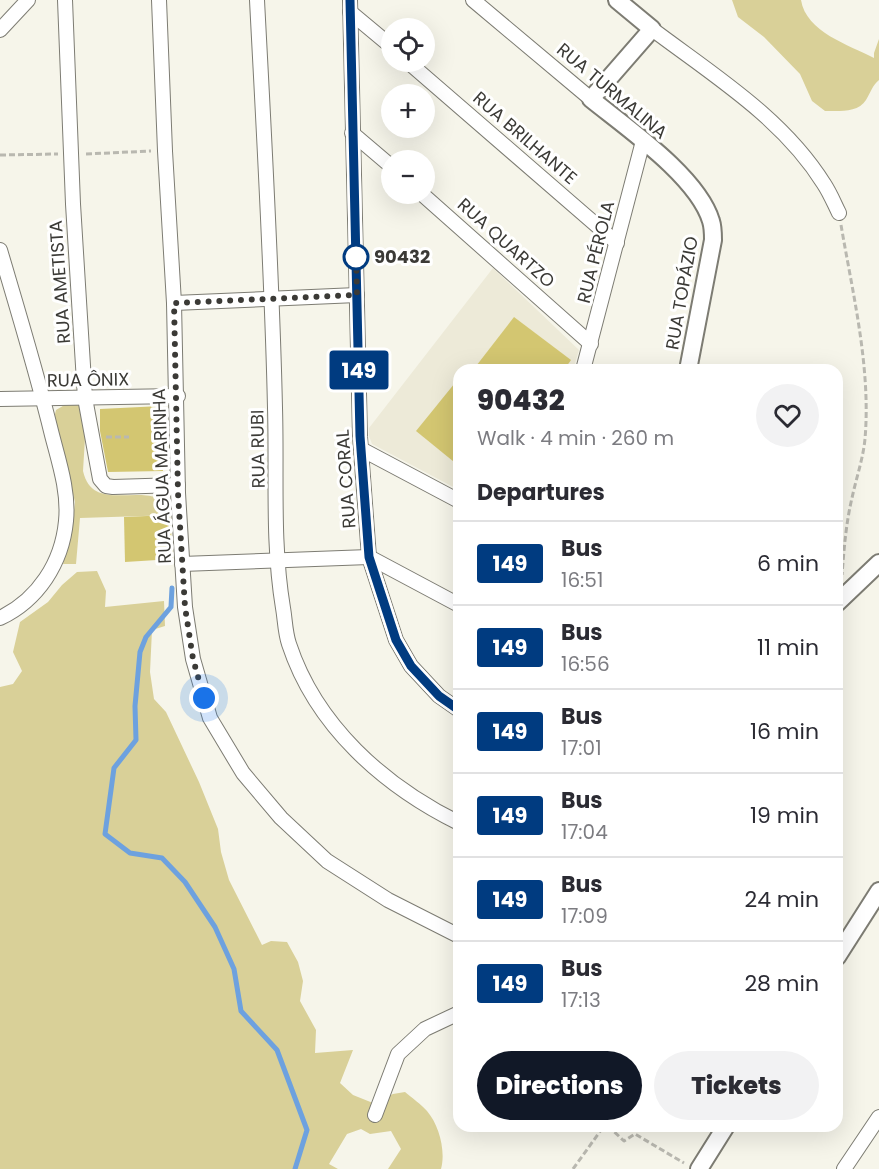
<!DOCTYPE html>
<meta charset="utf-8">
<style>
:root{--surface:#fff;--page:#f2f2f3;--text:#2b2b33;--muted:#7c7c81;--line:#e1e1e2;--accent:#111827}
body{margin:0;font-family:Poppins,sans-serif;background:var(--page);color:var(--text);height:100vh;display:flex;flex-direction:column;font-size:22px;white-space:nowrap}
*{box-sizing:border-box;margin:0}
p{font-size:20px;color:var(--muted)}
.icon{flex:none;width:33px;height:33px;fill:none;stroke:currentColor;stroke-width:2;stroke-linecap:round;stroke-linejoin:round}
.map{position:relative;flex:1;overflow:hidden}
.sheet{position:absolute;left:453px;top:364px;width:390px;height:768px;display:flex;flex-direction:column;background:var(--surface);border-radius:18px;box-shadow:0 6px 24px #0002}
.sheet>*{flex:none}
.badge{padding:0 12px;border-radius:4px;font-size:21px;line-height:39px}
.tools{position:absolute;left:381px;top:18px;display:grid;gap:12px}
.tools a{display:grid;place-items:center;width:54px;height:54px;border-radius:50%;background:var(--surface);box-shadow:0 6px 24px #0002;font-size:30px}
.you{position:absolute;width:30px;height:30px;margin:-15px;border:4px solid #fff;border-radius:50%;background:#1a73e8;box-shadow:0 0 0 9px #1a73e833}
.map>.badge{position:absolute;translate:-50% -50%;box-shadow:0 0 0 3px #fff}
h2{padding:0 24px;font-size:22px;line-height:54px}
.round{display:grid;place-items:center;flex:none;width:63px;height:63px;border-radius:32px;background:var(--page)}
.head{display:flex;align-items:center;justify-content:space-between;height:102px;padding:0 24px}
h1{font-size:28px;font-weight:800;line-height:45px}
.action{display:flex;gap:12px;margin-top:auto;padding:12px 24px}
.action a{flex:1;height:69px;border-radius:36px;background:var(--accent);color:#fff;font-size:24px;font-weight:800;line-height:69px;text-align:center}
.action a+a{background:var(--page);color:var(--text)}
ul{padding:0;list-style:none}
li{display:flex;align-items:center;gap:18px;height:84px;padding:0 24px;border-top:2px solid var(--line)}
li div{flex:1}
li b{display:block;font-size:22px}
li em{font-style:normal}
li .badge{min-width:66px;font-weight:700;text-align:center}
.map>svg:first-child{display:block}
.built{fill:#edead8}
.green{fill:#d9d098}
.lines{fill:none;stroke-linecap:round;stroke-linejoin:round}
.stream{stroke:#6da1df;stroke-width:5}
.building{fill:#d3c671}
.minor-casing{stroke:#7d7c73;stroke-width:16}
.tertiary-casing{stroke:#7d7c73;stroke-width:20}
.path{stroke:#b9b8b0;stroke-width:3;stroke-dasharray:6 3;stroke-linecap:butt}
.minor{stroke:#fff;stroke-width:14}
.tertiary{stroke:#fff;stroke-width:16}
.line-casing{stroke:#fff;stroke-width:14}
.line{stroke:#003b80;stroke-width:9}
.walk{stroke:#3b3a36;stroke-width:6;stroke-dasharray:0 10.8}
.stop-dot{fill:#fff;stroke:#003b80;stroke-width:3}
.labels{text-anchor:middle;stroke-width:6;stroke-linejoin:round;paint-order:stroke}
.street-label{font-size:18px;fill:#3b3a36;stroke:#fff}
.stop-label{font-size:18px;font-weight:bold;fill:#3b3a36;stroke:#fff;text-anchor:start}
</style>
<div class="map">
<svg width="879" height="1169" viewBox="0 0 879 1169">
<rect width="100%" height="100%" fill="#f6f5ea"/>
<polygon class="built" points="493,268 579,350 573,370 459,370 459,490 372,444 369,436 369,428"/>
<g class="green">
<path d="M732 0H801C806 32 849 45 874 58V53L879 39V80C872 86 871 92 866 100 858 113 838 111 825 111L812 101 800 74 764 37 738 17Z"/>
<path d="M68 403 78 405 83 408 86 422 83 471C94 520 156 472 174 515L80 518 76 564H63L72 528 75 502 54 418 56 410Z"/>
<path d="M97 571 106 591 105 607 164 601 165 626 152 630 150 672 154 699 166 712 199 782 218 829 221 852 229 880 262 945 271 941 287 942 298 962 303 981 300 1001 316 1030 315 1053 353 1050 340 1083 353 1095 373 1103 393 1094 405 1092C412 1098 421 1104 427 1111 439 1125 446 1151 441 1169H388L401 1149 391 1131 370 1134 361 1129 347 1134 329 1164 338 1169H0V687L13 684 22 671 13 652 20 622 48 602 62 585 77 572Z"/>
</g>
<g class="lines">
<polyline class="stream" points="172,588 171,607 146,637 140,652 135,706 136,740 114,768 105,834 130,853 162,858 185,882 215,927 234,969 241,1011 277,1050 307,1130 295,1169"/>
</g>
<g class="building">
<polygon points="514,317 571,360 564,370 473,370"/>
<polygon points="459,378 459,466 416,431"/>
<polygon points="161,406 163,471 108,472 100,431 100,409"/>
<polygon points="170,515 173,559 125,562 124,517"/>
</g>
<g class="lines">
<defs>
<g id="minor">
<polyline points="65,0 73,204 85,398 100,479 106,486 113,487 178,485"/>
<polyline points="159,0 165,151 174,303 178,493 185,607 193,659 210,718 243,773 281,818 327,861 388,900 459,936"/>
<path d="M257 0C264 136 272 272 275 408 277 474 272 542 283 608 285 619 285 632 289 644 316 726 384 786 459 823"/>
<polyline points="350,0 360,437 369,557 396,640 411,666 439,696 459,710"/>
<polyline points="473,0 591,99"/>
<polyline points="350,12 392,47"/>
<path d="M652 29C713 75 783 118 824 184 830 193 834 203 839 213"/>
<polyline points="0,30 28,0"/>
<polyline points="408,62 617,243"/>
<polyline points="352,133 392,167"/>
<polyline points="422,194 591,344"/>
<path d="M0 250C18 311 37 373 52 435 59 462 69 492 66 521 62 563 38 600 0 618"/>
<polyline points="174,303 357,295"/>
<polyline points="583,370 643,141"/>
<polyline points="0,399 178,396"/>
<polyline points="361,449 459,501"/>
<polyline points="182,564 369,557 459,605"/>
<polyline points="375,1115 398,1054 425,1029 459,1013"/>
<polyline points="844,1169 879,1117"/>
</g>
<g id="tertiary">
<path d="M617 0 652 29 591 99C627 128 698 177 711 221 713 227 713 234 713 240L688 370"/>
<polyline points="837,603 879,563"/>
<polyline points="837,957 879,891"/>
<polyline points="699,1169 726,1126"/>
</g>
</defs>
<use href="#minor" class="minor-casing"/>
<use href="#tertiary" class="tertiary-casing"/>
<g class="path">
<polyline points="86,154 151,151"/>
<polyline points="0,155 58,154"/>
<path d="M841 225C853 295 871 368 865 439 863 459 856 479 852 498 846 523 844 549 842 575"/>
<polyline points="106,437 129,437"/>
<polyline points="608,1126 624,1141 635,1134 684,1163"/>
<polyline points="573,1169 604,1126"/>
</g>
<use href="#minor" class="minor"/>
<use href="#tertiary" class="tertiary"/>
</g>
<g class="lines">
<defs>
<polyline id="line" points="350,0 360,436 369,557 396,640 411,666 439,696 459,710"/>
</defs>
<use href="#line" class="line-casing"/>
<use href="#line" class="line"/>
<polyline class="walk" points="204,698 193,659 185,607 178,493 174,303 357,295 356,248 356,257"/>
</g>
<circle class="stop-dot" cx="356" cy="257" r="12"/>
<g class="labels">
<g class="street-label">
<text transform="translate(612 91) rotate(40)" y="6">RUA TURMALINA</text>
<text transform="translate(525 138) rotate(41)" y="6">RUA BRILHANTE</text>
<text transform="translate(506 243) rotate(42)" y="6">RUA QUARTZO</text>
<text transform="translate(596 252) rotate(-76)" y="6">RUA PÉROLA</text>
<text transform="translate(60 282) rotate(-94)" y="6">RUA AMETISTA</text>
<text transform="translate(682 293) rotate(-80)" y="6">RUA TOPÁZIO</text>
<text transform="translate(88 380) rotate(-1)" y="6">RUA ÔNIX</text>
<text transform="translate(258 449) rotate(-91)" y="6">RUA RUBI</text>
<text transform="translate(162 476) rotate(-92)" y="6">RUA ÁGUA MARINHA</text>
<text transform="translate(346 479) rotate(-94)" y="6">RUA CORAL</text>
</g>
<g class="stop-label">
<text x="374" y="263">90432</text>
</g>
</g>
</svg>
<div class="tools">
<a><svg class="icon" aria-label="locate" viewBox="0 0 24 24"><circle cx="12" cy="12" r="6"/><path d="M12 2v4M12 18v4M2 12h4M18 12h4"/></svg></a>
<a>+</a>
<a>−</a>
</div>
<div class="you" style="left:204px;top:698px"></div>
<b class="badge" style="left:359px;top:370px;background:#003b80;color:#fff">149</b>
<section class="sheet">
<div class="head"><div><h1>90432</h1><p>Walk · 4 min · 260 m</p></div><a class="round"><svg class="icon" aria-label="heart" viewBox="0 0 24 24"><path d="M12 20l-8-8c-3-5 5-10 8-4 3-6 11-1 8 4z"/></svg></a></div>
<h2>Departures</h2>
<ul>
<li><span class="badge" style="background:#003b80;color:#fff">149</span><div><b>Bus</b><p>16:51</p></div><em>6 min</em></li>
<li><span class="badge" style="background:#003b80;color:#fff">149</span><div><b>Bus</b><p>16:56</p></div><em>11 min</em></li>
<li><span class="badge" style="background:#003b80;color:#fff">149</span><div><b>Bus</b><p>17:01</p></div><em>16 min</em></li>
<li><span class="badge" style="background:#003b80;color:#fff">149</span><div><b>Bus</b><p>17:04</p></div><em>19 min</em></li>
<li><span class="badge" style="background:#003b80;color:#fff">149</span><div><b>Bus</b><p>17:09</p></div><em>24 min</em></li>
<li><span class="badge" style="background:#003b80;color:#fff">149</span><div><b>Bus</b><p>17:13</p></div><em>28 min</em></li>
</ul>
<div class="action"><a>Directions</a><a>Tickets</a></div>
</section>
</div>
